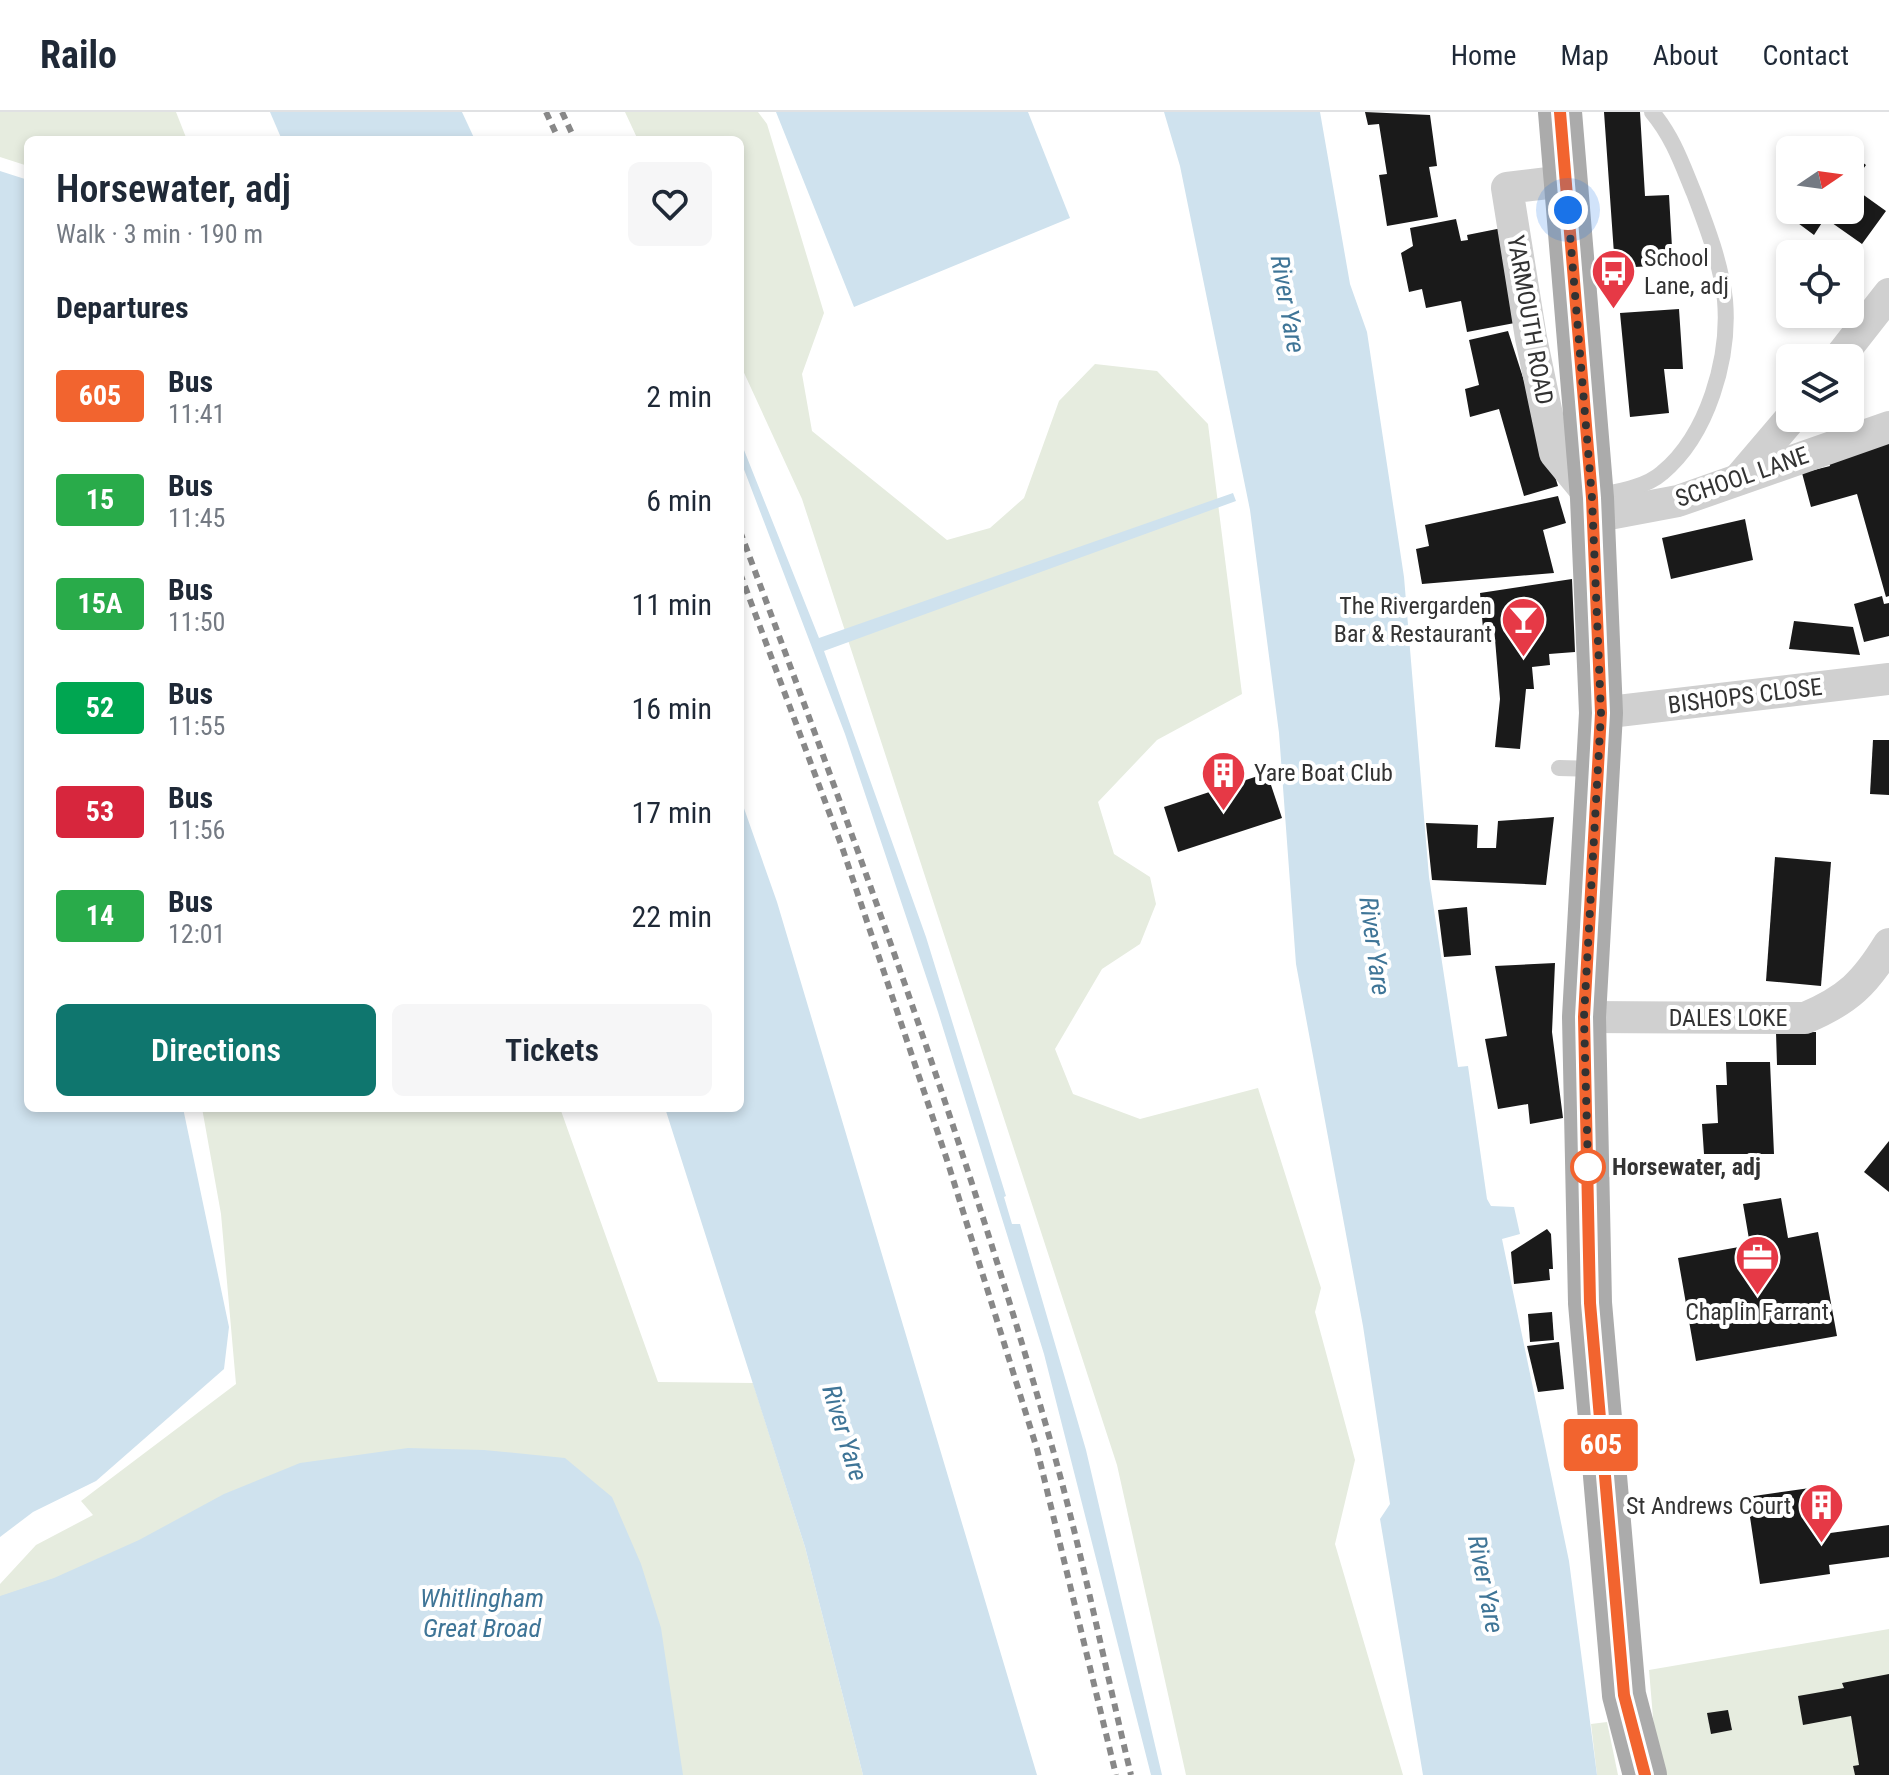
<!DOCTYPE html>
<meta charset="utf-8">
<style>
:root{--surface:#fff;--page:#f6f6f7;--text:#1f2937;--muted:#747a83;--line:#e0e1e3;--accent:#0f766e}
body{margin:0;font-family:"Roboto Condensed",sans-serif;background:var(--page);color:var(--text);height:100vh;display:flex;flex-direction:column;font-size:30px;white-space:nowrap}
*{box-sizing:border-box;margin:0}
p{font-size:26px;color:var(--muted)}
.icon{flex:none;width:44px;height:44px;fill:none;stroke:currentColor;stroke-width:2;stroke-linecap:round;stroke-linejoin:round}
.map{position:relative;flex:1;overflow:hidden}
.panel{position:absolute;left:24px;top:24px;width:720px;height:976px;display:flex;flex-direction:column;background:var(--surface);border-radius:12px;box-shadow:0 4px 12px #0003}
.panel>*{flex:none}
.badge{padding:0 16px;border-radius:6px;font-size:28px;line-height:52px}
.needle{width:52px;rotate:77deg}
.fabs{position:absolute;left:1776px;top:24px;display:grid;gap:16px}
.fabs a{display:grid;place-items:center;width:88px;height:88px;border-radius:12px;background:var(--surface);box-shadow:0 4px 12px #0003;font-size:40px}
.you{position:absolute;width:40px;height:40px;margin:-20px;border:6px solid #fff;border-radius:50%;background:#1a73e8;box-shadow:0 0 0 12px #1a73e833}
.map>.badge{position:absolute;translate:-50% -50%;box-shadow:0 0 0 4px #fff}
h2{padding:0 32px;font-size:30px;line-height:72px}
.round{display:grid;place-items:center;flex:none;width:84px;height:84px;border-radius:12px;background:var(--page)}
.summary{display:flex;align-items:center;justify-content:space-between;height:136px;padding:0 32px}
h1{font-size:38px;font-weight:600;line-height:60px}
.button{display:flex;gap:16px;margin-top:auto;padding:16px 32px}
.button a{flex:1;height:92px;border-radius:12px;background:var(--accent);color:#fff;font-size:32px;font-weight:600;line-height:92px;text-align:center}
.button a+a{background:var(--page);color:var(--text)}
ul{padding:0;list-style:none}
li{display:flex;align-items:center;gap:24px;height:104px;padding:0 32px}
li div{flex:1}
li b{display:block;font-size:30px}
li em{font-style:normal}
li .badge{min-width:88px;font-weight:700;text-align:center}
header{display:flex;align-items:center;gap:48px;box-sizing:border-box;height:112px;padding:0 40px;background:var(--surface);border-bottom:2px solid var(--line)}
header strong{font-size:38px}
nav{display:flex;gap:44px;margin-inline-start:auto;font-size:28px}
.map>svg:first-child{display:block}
.green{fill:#e6ecdf}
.water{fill:#cfe2ee}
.building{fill:#1a1a1a}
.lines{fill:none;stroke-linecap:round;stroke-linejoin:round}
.lane{stroke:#d0d0d0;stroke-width:16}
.street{stroke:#d0d0d0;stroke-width:32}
.primary{stroke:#ababab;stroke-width:44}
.rail{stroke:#888;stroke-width:6;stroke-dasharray:8 6;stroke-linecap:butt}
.line-casing{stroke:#fff;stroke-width:18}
.line{stroke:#f2642f;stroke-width:12}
.walk{stroke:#333;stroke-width:8;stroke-dasharray:0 14.4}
.stop-dot{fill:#fff;stroke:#f2642f;stroke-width:4}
.labels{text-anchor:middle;stroke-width:8;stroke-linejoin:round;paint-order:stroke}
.poi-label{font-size:24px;fill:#333;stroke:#fff;text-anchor:start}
.street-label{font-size:24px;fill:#333;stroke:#fff}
.stop-label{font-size:24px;font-weight:bold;fill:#333;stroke:#fff;text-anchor:start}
.water-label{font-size:26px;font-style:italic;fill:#3f7597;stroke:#fff}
</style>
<header>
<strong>Railo</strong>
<nav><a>Home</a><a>Map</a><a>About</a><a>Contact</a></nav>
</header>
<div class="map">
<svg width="1889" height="1663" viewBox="0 0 1889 1663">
<rect width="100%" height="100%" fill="#fff"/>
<g class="green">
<polygon points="0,0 176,0 187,28 28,28 28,54 0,45"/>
<polygon points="625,0 758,0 767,12 824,201 802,262 812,319 947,428 990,416 1024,386 1059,289 1095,252 1157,259 1208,312 1242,582 1157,628 1098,690 1114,742 1150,765 1156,792 1140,832 1102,857 1055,937 1073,982 1140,1007 1258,976 1321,1176 1315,1200 1355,1348 1335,1432 1403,1663 1186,1663 1117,1353 802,387 740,252 740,28 638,28"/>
<polygon points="202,996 560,996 658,1270 753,1271 805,1435 863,1663 0,1663 0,1472 36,1433 93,1403 81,1389 236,1272 221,1102"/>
<polygon points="1889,1517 1889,1663 1663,1663 1655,1629 1649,1558"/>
<polygon points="1607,1610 1618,1663 1597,1663 1591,1612"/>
</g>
<g class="water">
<polygon points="270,0 462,0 475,28 282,28"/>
<polygon points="776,0 1028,0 1070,106 854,195"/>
<polygon points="1164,0 1320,0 1350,172 1367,220 1404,465 1429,765 1458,955 1468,954 1487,1087 1491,1094 1514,1095 1520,1122 1502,1127 1569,1449 1597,1663 1423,1663 1380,1407 1390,1392 1363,1214 1296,852 1279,621 1250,398 1180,54"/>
<polygon points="0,59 28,68 28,996 183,996 229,1215 224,1257 96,1369 33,1400 0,1425"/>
<polygon points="740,328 819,526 1233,381 1236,389 824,539 926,825 1006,1084 1004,1085 1012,1112 1020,1112 1086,1338 1162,1663 1151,1663 1044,1242 938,900 845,622 740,347"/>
<polygon points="740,685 777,790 1037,1663 863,1663 805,1435 665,996 740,996"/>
<polygon points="408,1336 484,1338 565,1346 612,1385 641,1452 661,1516 683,1663 0,1663 0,1484 54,1466 139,1428 224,1382 300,1351"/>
</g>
<g class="building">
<polygon points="1365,0 1430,3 1437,54 1429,55 1438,105 1387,114 1379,63 1387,62 1379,12 1368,13"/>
<polygon points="1604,0 1640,0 1645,84 1669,83 1673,153 1615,156"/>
<polygon points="1829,26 1846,38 1821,38"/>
<polygon points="1850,41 1866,53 1851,74 1886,99 1862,132 1825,106 1814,123 1779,97 1790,81 1790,98 1850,98"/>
<polygon points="1456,107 1461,129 1468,128 1467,123 1502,116 1520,210 1467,220 1461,189 1426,196 1422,177 1409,180 1401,141 1413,134 1410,116"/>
<polygon points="1679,197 1683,257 1664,257 1669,301 1630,305 1620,201"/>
<polygon points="1508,219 1558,374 1524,384 1499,297 1470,305 1465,277 1479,273 1469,228"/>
<polygon points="1889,322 1889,484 1886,485 1857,382 1811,395 1802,361 1830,354 1826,339"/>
<polygon points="1558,384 1566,411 1543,418 1554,461 1422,472 1416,437 1429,434 1425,413"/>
<polygon points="1745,407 1753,448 1671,467 1662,426"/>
<polygon points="1572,467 1575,540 1549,542 1550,553 1532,555 1534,577 1526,577 1520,637 1495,635 1500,587 1494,515 1483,517 1480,481"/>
<polygon points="1882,484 1884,492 1889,491 1889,524 1864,530 1854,492"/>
<polygon points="1794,509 1853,515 1860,543 1789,537"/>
<polygon points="1873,628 1889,628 1889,683 1870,682"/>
<polygon points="1267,661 1282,706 1178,740 1164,695"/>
<polygon points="1554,705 1546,773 1432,768 1426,711 1478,713 1477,736 1496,736 1498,709"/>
<polygon points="1775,745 1831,750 1821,874 1766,869"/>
<polygon points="1467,795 1471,843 1444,845 1438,798"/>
<polygon points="1555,851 1552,920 1563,1006 1530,1012 1528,992 1498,997 1485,927 1507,924 1495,854"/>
<polygon points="1816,920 1816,953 1777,953 1776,921"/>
<polygon points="1726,950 1770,950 1774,1042 1704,1042 1702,1012 1718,1011 1716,973 1727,973"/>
<polygon points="1889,1029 1889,1080 1864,1060"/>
<polygon points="1781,1086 1788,1126 1818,1120 1837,1224 1696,1249 1678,1146 1750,1133 1743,1092"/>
<polygon points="1547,1117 1551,1122 1553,1157 1549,1157 1550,1168 1514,1172 1511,1140"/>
<polygon points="1552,1200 1554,1228 1530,1230 1528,1202"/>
<polygon points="1559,1230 1564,1277 1538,1280 1527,1234"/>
<polygon points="1817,1375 1823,1422 1889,1413 1889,1445 1829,1453 1830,1462 1760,1472 1747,1385"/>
<polygon points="1889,1562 1889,1663 1855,1663 1853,1654 1859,1653 1851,1604 1803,1613 1798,1584 1844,1576 1842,1571"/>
<polygon points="1728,1598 1732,1618 1711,1622 1707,1601"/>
</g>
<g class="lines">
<g class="lane">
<path d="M1593 385C1615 380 1645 376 1662 361 1708 323 1730 246 1725 188 1721 152 1707 115 1694 81 1682 52 1673 25 1652 0"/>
<polyline points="1559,656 1597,657"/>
</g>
<g class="street">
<polyline points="1565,69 1507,76 1531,226 1555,341 1592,386"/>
<polyline points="1839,246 1889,182"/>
<polyline points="1739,367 1791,306"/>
<polyline points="1593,405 1678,389 1889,315"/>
<polyline points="1601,601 1889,567"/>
<path d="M1584 905 1805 906C1848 888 1865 871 1889 832"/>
</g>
<polyline class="primary" points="1560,0 1592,386 1601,601 1584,905 1590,1191 1624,1583 1645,1663"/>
<g class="rail">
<polyline points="546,0 559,28"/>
<polyline points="562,0 575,28"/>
<path d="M740 419C853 722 965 1026 1053 1338 1083 1445 1105 1555 1131 1663"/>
<polyline points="740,461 842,735 947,1048 1037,1337 1116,1663"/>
</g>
</g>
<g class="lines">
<defs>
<polyline id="line" points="1560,0 1592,386 1601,601 1584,905 1590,1191 1624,1583 1645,1663"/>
</defs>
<use href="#line" class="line-casing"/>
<use href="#line" class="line"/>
<polyline class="walk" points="1568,98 1592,386 1601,601 1584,905 1588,1055"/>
</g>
<defs>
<symbol id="bus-pin" viewBox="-11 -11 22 30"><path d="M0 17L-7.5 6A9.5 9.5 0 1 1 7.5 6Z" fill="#e63946" stroke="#fff"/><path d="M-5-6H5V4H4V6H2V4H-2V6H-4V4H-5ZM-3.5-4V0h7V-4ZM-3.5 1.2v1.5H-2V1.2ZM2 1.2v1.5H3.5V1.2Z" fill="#fff"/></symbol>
<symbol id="bar-pin" viewBox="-11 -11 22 30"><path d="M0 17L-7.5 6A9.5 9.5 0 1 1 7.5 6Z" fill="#e63946" stroke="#fff"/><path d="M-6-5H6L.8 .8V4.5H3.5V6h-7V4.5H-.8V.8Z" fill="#fff"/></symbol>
<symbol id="building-pin" viewBox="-11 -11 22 30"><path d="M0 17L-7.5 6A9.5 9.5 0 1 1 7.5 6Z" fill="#e63946" stroke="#fff"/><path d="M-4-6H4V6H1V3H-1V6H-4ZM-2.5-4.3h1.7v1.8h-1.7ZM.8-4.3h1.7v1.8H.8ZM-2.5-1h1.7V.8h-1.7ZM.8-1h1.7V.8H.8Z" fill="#fff"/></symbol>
<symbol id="office-pin" viewBox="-11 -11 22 30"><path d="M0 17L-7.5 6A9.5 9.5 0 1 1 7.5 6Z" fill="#e63946" stroke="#fff"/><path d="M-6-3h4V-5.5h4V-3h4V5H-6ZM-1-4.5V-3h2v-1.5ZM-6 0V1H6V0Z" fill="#fff"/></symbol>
</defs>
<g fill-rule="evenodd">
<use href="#bus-pin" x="1588" y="134" width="51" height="69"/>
<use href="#bar-pin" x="1498" y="482" width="51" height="69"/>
<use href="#building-pin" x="1198" y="636" width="51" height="69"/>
<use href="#office-pin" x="1732" y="1120" width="51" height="69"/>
<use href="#building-pin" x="1796" y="1368" width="51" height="69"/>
</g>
<circle class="stop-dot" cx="1588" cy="1055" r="16"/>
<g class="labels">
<g class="poi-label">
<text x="1644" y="154">School<tspan x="1644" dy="28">Lane, adj</tspan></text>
<text x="1492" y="502" text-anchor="end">The Rivergarden<tspan x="1492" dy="28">Bar &amp; Restaurant</tspan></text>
<text x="1254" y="669">Yare Boat Club</text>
<text x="1757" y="1208" text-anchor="middle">Chaplin Farrant</text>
<text x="1791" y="1402" text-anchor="end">St Andrews Court</text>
</g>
<g class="street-label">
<text transform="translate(1530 208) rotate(80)" y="8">YARMOUTH ROAD</text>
<text transform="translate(1742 365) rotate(-19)" y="8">SCHOOL LANE</text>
<text transform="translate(1745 584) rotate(-7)" y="8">BISHOPS CLOSE</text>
<text x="1728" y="914">DALES LOKE</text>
</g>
<g class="stop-label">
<text x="1612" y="1063">Horsewater, adj</text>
</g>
<g class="water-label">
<text transform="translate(1288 192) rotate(80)" y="9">River Yare</text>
<text transform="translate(1375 834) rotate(82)" y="9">River Yare</text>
<text transform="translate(845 1321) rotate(73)" y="9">River Yare</text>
<text transform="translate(1486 1472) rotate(79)" y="9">River Yare</text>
<text x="482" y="1495">Whitlingham<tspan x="482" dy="30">Great Broad</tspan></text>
</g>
</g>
</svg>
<div class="fabs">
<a><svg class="needle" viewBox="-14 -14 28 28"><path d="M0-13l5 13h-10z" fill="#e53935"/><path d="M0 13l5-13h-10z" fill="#747a83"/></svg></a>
<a><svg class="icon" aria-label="locate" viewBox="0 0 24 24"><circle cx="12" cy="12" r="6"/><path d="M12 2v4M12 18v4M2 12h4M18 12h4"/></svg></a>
<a><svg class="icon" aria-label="layers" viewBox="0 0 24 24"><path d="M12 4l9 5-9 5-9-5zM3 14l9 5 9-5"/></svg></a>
</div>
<div class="you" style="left:1568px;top:98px"></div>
<b class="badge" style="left:1601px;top:1333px;background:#f2642f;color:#fff">605</b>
<section class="panel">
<div class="summary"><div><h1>Horsewater, adj</h1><p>Walk · 3 min · 190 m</p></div><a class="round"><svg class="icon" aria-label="heart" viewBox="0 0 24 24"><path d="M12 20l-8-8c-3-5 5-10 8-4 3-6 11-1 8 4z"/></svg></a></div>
<h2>Departures</h2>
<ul>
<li><span class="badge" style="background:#f2642f;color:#fff">605</span><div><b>Bus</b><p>11:41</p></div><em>2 min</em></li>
<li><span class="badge" style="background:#29ab4a;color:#fff">15</span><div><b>Bus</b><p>11:45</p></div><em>6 min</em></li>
<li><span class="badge" style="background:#29ab4a;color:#fff">15A</span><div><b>Bus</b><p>11:50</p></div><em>11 min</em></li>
<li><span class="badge" style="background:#00a651;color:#fff">52</span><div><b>Bus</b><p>11:55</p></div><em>16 min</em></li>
<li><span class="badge" style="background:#d7263d;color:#fff">53</span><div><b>Bus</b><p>11:56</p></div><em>17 min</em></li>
<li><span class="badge" style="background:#29ab4a;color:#fff">14</span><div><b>Bus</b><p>12:01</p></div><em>22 min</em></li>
</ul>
<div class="button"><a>Directions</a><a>Tickets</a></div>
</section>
</div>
